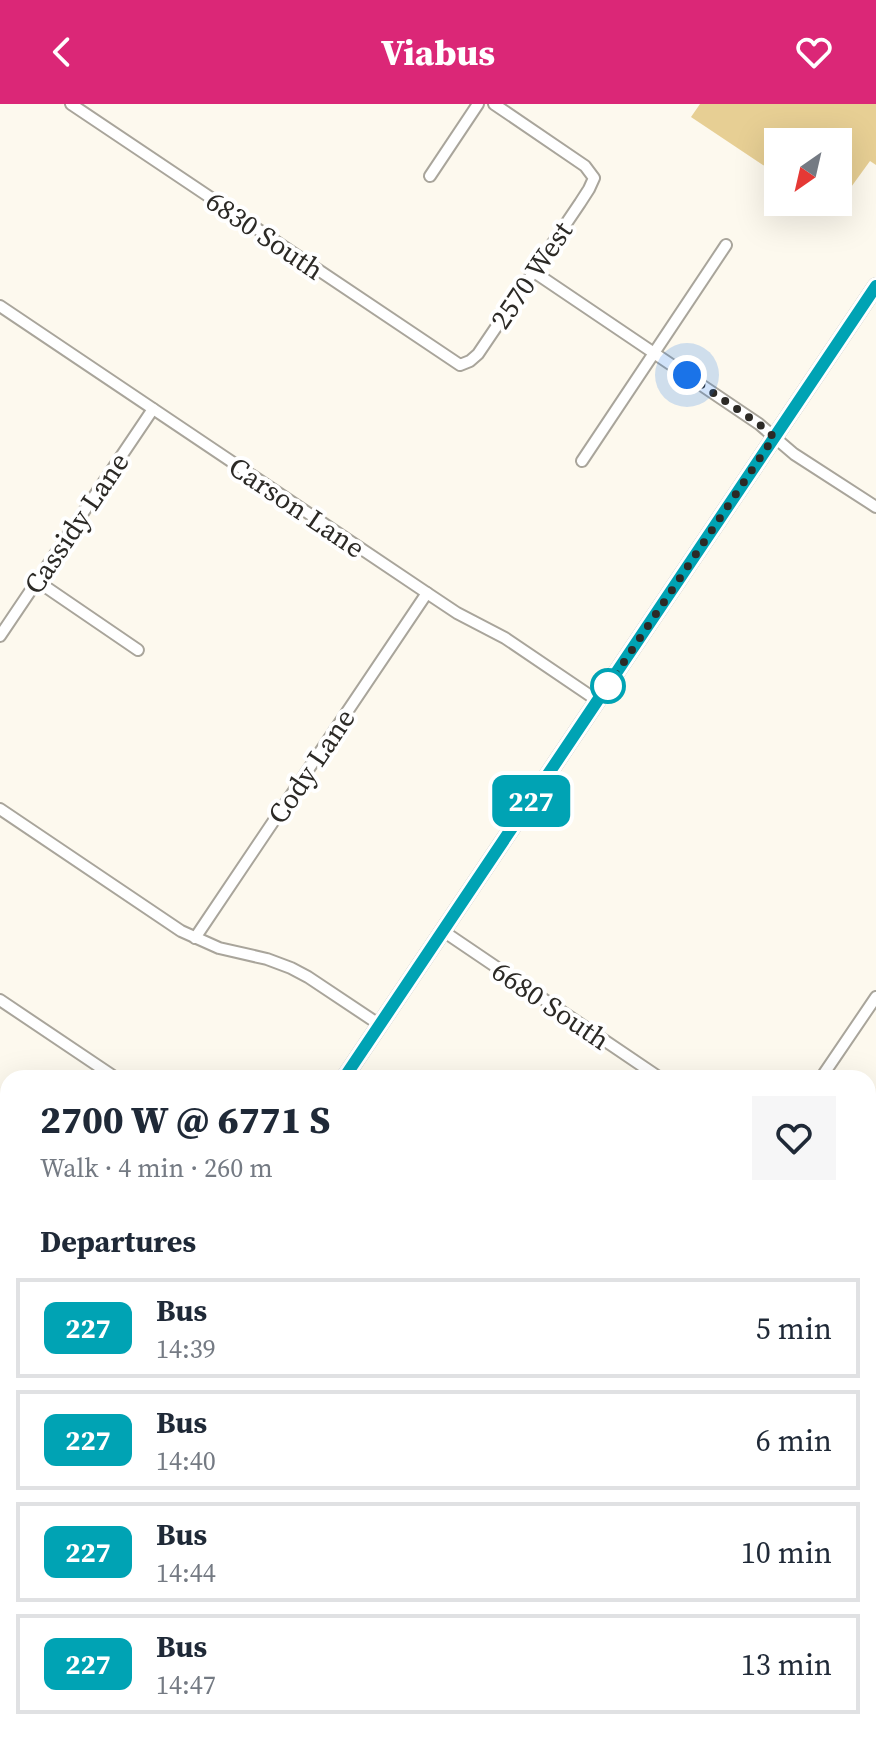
<!DOCTYPE html>
<meta charset="utf-8">
<style>
:root{--surface:#fff;--page:#f6f6f7;--text:#1f2937;--muted:#747a83;--line:#e0e1e3;--accent:#db2777}
body{margin:0;font-family:"Source Serif 4",serif;background:var(--page);color:var(--text);height:100vh;display:flex;flex-direction:column;font-size:30px;white-space:nowrap}
*{box-sizing:border-box;margin:0}
p{font-size:26px;color:var(--muted)}
.icon{flex:none;width:44px;height:44px;fill:none;stroke:currentColor;stroke-width:2;stroke-linecap:round;stroke-linejoin:round}
.map{position:relative;flex:1;overflow:hidden}
.panel{position:absolute;left:0px;top:966px;width:876px;height:672px;display:flex;flex-direction:column;background:var(--surface);border-radius:24px 24px 0 0;box-shadow:0 8px 32px #0002}
.panel>*{flex:none}
.badge{padding:0 16px;border-radius:12px;font-size:28px;line-height:52px}
.needle{width:52px;rotate:214deg}
.fabs{position:absolute;left:764px;top:24px;display:grid;gap:16px}
.fabs a{display:grid;place-items:center;width:88px;height:88px;border-radius:0px;background:var(--surface);box-shadow:0 8px 32px #0002;font-size:40px}
.you{position:absolute;width:40px;height:40px;margin:-20px;border:6px solid #fff;border-radius:50%;background:#1a73e8;box-shadow:0 0 0 12px #1a73e833}
.map>.badge{position:absolute;translate:-50% -50%;box-shadow:0 0 0 4px #fff}
h2{padding:0 40px;font-size:30px;line-height:72px}
.round{display:grid;place-items:center;flex:none;width:84px;height:84px;border-radius:0px;background:var(--page)}
.overview{display:flex;align-items:center;justify-content:space-between;height:136px;padding:0 40px}
h1{font-size:38px;font-weight:800;line-height:60px}
ul{padding:0;list-style:none}
li{display:flex;align-items:center;gap:24px;height:100px;margin:0 16px 12px;padding:0 24px;border:4px solid var(--line);border-radius:0px}
li div{flex:1}
li b{display:block;font-size:30px}
li em{font-style:normal}
li .badge{min-width:88px;font-weight:700;text-align:center}
header{display:flex;justify-content:space-between;align-items:center;height:104px;padding:0 40px;background:var(--accent);color:#fff;font-size:36px;font-weight:800}
.map>svg:first-child{display:block}
.green{fill:#e7cf94}
.lines{fill:none;stroke-linecap:round;stroke-linejoin:round}
.canal{stroke:#bda66b;stroke-width:11}
.minor-casing{stroke:#a9a59b;stroke-width:14}
.secondary-casing{stroke:#a9a59b;stroke-width:18}
.minor{stroke:#fff;stroke-width:10}
.secondary{stroke:#fff;stroke-width:14}
.line-casing{stroke:#fff;stroke-width:18}
.line{stroke:#00a3b4;stroke-width:12}
.walk{stroke:#2c2a26;stroke-width:8;stroke-dasharray:0 14.4}
.stop-dot{fill:#fff;stroke:#00a3b4;stroke-width:4}
.labels{text-anchor:middle;stroke-width:8;stroke-linejoin:round;paint-order:stroke}
.street-label{font-size:28px;fill:#2c2a26;stroke:#fff}
</style>
<header><svg class="icon" aria-label="back" viewBox="0 0 24 24"><path d="M15 5l-7 7 7 7"/></svg>Viabus<svg class="icon" aria-label="heart" viewBox="0 0 24 24"><path d="M12 20l-8-8c-3-5 5-10 8-4 3-6 11-1 8 4z"/></svg></header>
<div class="map">
<svg width="876" height="1638" viewBox="0 0 876 1638">
<rect width="100%" height="100%" fill="#fdf9ee"/>
<polygon class="green" points="700,0 876,0 876,61 870,57 833,108 818,98 838,98 838,38 778,38 778,71 691,13"/>
<g class="lines">
<g class="canal">
<polyline points="0,1043 8,1045"/>
<polyline points="868,1206 876,1207"/>
</g>
<defs>
<g id="minor">
<polyline points="71,0 460,261 470,257 478,250 580,99 589,85 594,74 585,62 494,0"/>
<polyline points="430,72 478,0"/>
<polyline points="534,168 759,320 794,350 876,403"/>
<polyline points="0,202 427,489 457,509 505,534 598,597"/>
<polyline points="582,357 726,141"/>
<polyline points="37,477 138,546"/>
<polyline points="0,532 153,305"/>
<polyline points="0,705 181,827 219,844 267,855 291,864 308,873 380,921"/>
<polyline points="443,827 660,974"/>
<polyline points="195,834 427,489"/>
<polyline points="0,896 116,974"/>
<polyline points="821,974 876,893"/>
<polyline points="868,1088 876,1088"/>
<polyline points="0,1116 8,1118"/>
<polyline points="0,1273 8,1261"/>
<polyline points="868,1332 876,1337"/>
<polyline points="868,1574 876,1562"/>
<polyline points="111,1630 115,1638"/>
<polyline points="839,1630 852,1638"/>
<polyline points="7,1638 14,1630"/>
<polyline points="279,1638 285,1630"/>
<polyline points="425,1638 430,1630"/>
<polyline points="639,1638 654,1630"/>
<polyline points="824,1638 830,1630"/>
</g>
<g id="secondary">
<polyline points="344,974 876,182"/>
<polyline points="0,1487 8,1475"/>
</g>
</defs>
<use href="#minor" class="minor-casing"/>
<use href="#secondary" class="secondary-casing"/>
<use href="#minor" class="minor"/>
<use href="#secondary" class="secondary"/>
</g>
<g class="lines">
<defs>
<polyline id="line" points="344,974 876,182"/>
</defs>
<use href="#line" class="line-casing"/>
<use href="#line" class="line"/>
<polyline class="walk" points="608,582 774,333 759,320 687,271"/>
</g>
<circle class="stop-dot" cx="608" cy="582" r="16"/>
<g class="labels">
<g class="street-label">
<text transform="translate(265 131) rotate(34)" y="10">6830 South</text>
<text transform="translate(531 171) rotate(-56)" y="10">2570 West</text>
<text transform="translate(297 403) rotate(34)" y="10">Carson Lane</text>
<text transform="translate(76 419) rotate(-56)" y="10">Cassidy Lane</text>
<text transform="translate(311 662) rotate(-56)" y="10">Cody Lane</text>
<text transform="translate(551 901) rotate(34)" y="10">6680 South</text>
</g>
</g>
</svg>
<div class="fabs">
<a><svg class="needle" viewBox="-14 -14 28 28"><path d="M0-13l5 13h-10z" fill="#e53935"/><path d="M0 13l5-13h-10z" fill="#747a83"/></svg></a>
</div>
<div class="you" style="left:687px;top:271px"></div>
<b class="badge" style="left:531px;top:697px;background:#00a3b4;color:#fff">227</b>
<section class="panel">
<div class="overview"><div><h1>2700 W @ 6771 S</h1><p>Walk · 4 min · 260 m</p></div><a class="round"><svg class="icon" aria-label="heart" viewBox="0 0 24 24"><path d="M12 20l-8-8c-3-5 5-10 8-4 3-6 11-1 8 4z"/></svg></a></div>
<h2>Departures</h2>
<ul>
<li><span class="badge" style="background:#00a3b4;color:#fff">227</span><div><b>Bus</b><p>14:39</p></div><em>5 min</em></li>
<li><span class="badge" style="background:#00a3b4;color:#fff">227</span><div><b>Bus</b><p>14:40</p></div><em>6 min</em></li>
<li><span class="badge" style="background:#00a3b4;color:#fff">227</span><div><b>Bus</b><p>14:44</p></div><em>10 min</em></li>
<li><span class="badge" style="background:#00a3b4;color:#fff">227</span><div><b>Bus</b><p>14:47</p></div><em>13 min</em></li>
</ul>
</section>
</div>
